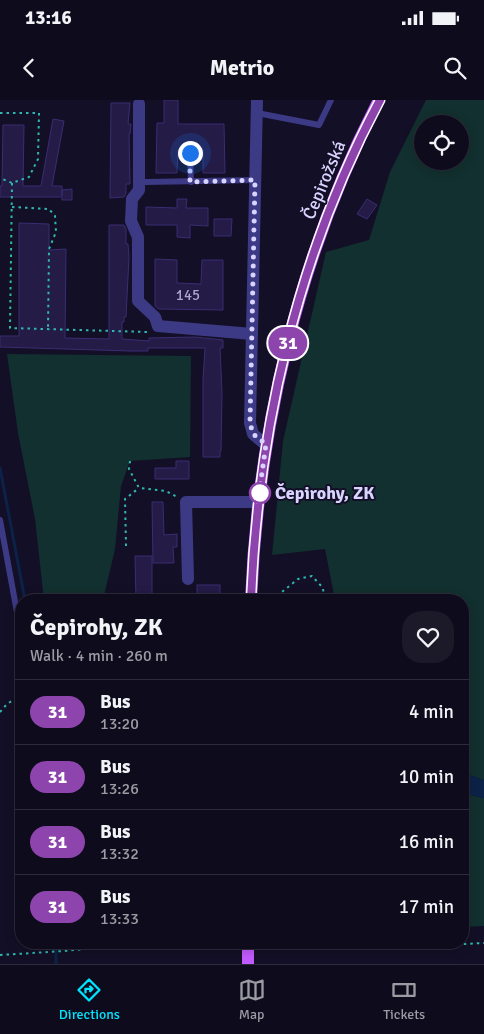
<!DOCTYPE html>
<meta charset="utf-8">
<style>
:root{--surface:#0e0b1c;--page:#1c1929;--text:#f1f3f6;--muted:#9b9ba3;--line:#2e2b3b;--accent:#00e5ff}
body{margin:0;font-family:Signika,sans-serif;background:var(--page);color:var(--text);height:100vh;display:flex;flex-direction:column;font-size:19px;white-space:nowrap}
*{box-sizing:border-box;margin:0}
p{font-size:16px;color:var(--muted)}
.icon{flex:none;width:28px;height:28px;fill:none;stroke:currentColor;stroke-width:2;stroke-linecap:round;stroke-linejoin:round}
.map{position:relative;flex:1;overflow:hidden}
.drawer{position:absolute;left:15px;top:494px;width:454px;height:355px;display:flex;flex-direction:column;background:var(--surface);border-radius:20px;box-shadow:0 2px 12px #0003,0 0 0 1px var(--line)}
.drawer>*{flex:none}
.badge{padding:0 10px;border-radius:16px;font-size:18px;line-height:32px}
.controls{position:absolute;left:414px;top:15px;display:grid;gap:10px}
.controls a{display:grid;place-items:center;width:55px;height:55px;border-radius:50%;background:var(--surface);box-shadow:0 2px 12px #0003,0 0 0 1px var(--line);font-size:25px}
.you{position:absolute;width:25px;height:25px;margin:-12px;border:4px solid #fff;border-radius:50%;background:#1a73e8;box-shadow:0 0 0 8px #1a73e833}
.map>.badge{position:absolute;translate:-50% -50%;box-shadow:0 0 0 2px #fff}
.round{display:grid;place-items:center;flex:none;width:52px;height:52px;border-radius:20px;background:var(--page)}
.summary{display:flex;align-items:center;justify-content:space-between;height:85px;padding:0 15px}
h1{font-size:24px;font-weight:700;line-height:38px}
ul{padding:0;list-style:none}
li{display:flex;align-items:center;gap:15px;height:65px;padding:0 15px;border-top:1px solid var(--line)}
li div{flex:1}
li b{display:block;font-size:19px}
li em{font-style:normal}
li .badge{min-width:55px;font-weight:700;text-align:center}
.status{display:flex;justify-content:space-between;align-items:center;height:35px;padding:0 25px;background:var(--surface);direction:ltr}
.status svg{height:14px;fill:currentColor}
header{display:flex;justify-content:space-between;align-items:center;height:65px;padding:0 15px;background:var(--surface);font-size:22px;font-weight:700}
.tab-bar{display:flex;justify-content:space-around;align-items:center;height:70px;border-top:1px solid var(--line);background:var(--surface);font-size:14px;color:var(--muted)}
.tab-bar a{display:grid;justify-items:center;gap:2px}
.tab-bar .selected{color:var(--accent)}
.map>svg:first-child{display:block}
.green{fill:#12302f;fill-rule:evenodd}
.water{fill:#0c2248}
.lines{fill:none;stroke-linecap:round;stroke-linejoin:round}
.stream{stroke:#0c2248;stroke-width:3}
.building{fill:#241b47;stroke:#3b2d73}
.path{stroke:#2fb8b0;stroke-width:2;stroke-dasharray:2.5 4;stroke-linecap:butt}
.service{stroke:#3d3a85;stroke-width:6}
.minor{stroke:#3d3a85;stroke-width:12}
.primary{stroke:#c25bff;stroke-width:12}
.line-casing{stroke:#fff;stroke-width:11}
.line{stroke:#8e44ad;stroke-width:8}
.walk{stroke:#d9d4ff;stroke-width:5;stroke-dasharray:0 9}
.stop-dot{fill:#fff;stroke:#8e44ad;stroke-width:2.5}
.labels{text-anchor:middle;stroke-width:4;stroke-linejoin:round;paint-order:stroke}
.number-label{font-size:15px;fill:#aca6d1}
.street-label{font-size:18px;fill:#d9d4ff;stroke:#130f26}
.stop-label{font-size:18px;font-weight:bold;fill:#d9d4ff;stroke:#130f26;text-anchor:start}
</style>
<div class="status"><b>13:16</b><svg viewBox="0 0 49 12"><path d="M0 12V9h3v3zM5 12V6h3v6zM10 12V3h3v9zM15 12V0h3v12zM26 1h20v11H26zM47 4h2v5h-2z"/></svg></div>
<header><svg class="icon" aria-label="back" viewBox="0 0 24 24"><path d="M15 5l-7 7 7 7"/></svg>Metrio<svg class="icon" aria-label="search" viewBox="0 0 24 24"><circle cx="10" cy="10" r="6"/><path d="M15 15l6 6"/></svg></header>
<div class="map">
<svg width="484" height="864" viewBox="0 0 484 864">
<rect width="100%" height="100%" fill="#130f26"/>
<g class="green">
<path d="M426 0H484V680L463 673 462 500H335L325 449 272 455 283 341 326 152 369 140 390 72ZM422 24H460V61H422Z"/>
<polygon points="7,254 191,256 190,357 130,361 121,386 115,449 103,500 44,500 35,419 18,333"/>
<polygon points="463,693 484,698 484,826 463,827"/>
</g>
<polygon class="water" points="463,673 484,680 484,698 463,693"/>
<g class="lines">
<g class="stream">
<polyline points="0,368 25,500"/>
<polyline points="56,842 56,864"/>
</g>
</g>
<g class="building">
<polygon points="164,0 178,0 178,24 224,24 225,73 203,73 203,50 194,50 190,48 186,50 178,50 177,73 156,73 157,23 164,23"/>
<polygon points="111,3 130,3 128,24 131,24 130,34 129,34 130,84 126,84 126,93 124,97 110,98"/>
<polygon points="53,19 64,21 52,86 62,86 62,96 62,90 72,89 72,100 62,100 62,97 0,97 0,86 2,86 3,25 24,25 23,86 41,86"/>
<polygon points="177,99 187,99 186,108 208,108 208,126 190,125 190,138 177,137 177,125 146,125 146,107 177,108"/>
<polygon points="367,99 377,105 367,119 357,114"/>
<polygon points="214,119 232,119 231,136 214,136"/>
<polygon points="19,123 49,124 49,150 66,149 65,238 109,239 109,125 124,125 126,129 126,144 128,144 129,157 126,217 124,217 124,222 122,222 122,239 149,241 149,238 195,237 223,240 223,248 220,248 222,293 221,351 220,351 220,357 203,357 203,280 205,248 148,248 148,251 130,251 0,247 0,236 19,236"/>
<polygon points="155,159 177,160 177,183 201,184 202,160 223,160 223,210 159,209 155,206"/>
<polygon points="176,361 189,361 189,379 155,379 155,368 176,368"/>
<polygon points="152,402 163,402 164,435 177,434 177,447 173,447 174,463 153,463"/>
<polygon points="135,456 152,456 152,500 136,500"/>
<rect x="197" y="485" width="23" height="15"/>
</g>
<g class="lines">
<g class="path">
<polyline points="0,13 39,13 38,59 29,77 12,83 0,78"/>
<polyline points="12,83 10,228 148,232"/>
<polyline points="12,107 49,109 55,116 56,132 49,149 48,229"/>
<polyline points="130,361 129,369 139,388 166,391 177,397"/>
<polyline points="126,446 125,399 139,388"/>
<polyline points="272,500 298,479 312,476 323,488 324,500"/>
<polyline points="0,612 7,604 21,595"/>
<polyline points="373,842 426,846 484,843"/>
<polyline points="0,855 64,851 136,844 198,842"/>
</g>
<g class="service">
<polyline points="257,13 319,25 331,0"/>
<polyline points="190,53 191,82"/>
<polyline points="146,82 255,80"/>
<polyline points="0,420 21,534"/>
</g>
<g class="minor">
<polyline points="257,0 250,323 253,334 266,345"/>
<polyline points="139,4 139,90 132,99 131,121 138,137 138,201 155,217 158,226 252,234"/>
<polyline points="188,479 186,402 258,402"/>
</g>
<g class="primary">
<path d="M251 500C258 327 299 154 379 0"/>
<polyline points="248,864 248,842"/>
</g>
</g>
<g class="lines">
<defs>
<path id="line" d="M251 500C258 327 298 153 380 0"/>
</defs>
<use href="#line" class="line-casing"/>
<use href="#line" class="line"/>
<polyline class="walk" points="190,53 190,82 255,80 250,323 253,334 266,344 258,402 260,393"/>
</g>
<circle class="stop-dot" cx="260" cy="393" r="10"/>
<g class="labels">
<g class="number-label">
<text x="188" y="200">145</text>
</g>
<g class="street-label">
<text transform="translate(324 80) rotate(-67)" y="6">Čepirožská</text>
</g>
<g class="stop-label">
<text x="275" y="399">Čepirohy, ZK</text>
</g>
</g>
</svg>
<div class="controls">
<a><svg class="icon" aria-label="locate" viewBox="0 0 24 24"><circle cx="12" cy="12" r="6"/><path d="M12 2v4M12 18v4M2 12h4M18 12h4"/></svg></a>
</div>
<div class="you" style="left:190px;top:53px"></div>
<b class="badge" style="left:288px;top:243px;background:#8e44ad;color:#fff">31</b>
<section class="drawer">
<div class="summary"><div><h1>Čepirohy, ZK</h1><p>Walk · 4 min · 260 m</p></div><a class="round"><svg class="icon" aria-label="heart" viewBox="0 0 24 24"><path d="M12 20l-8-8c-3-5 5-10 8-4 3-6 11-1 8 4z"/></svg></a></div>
<ul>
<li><span class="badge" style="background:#8e44ad;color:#fff">31</span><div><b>Bus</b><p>13:20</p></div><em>4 min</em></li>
<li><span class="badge" style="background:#8e44ad;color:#fff">31</span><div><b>Bus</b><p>13:26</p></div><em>10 min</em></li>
<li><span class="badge" style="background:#8e44ad;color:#fff">31</span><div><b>Bus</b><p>13:32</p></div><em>16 min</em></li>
<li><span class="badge" style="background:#8e44ad;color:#fff">31</span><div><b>Bus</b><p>13:33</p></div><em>17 min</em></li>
</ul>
</section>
</div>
<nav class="tab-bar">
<a class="selected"><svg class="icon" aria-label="directions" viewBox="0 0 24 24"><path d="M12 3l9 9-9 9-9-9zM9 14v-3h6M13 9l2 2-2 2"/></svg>Directions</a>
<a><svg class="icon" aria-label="map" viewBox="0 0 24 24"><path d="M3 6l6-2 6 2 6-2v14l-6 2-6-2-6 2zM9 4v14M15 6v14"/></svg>Map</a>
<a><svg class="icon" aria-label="tickets" viewBox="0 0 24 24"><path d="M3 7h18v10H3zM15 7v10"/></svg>Tickets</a>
</nav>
